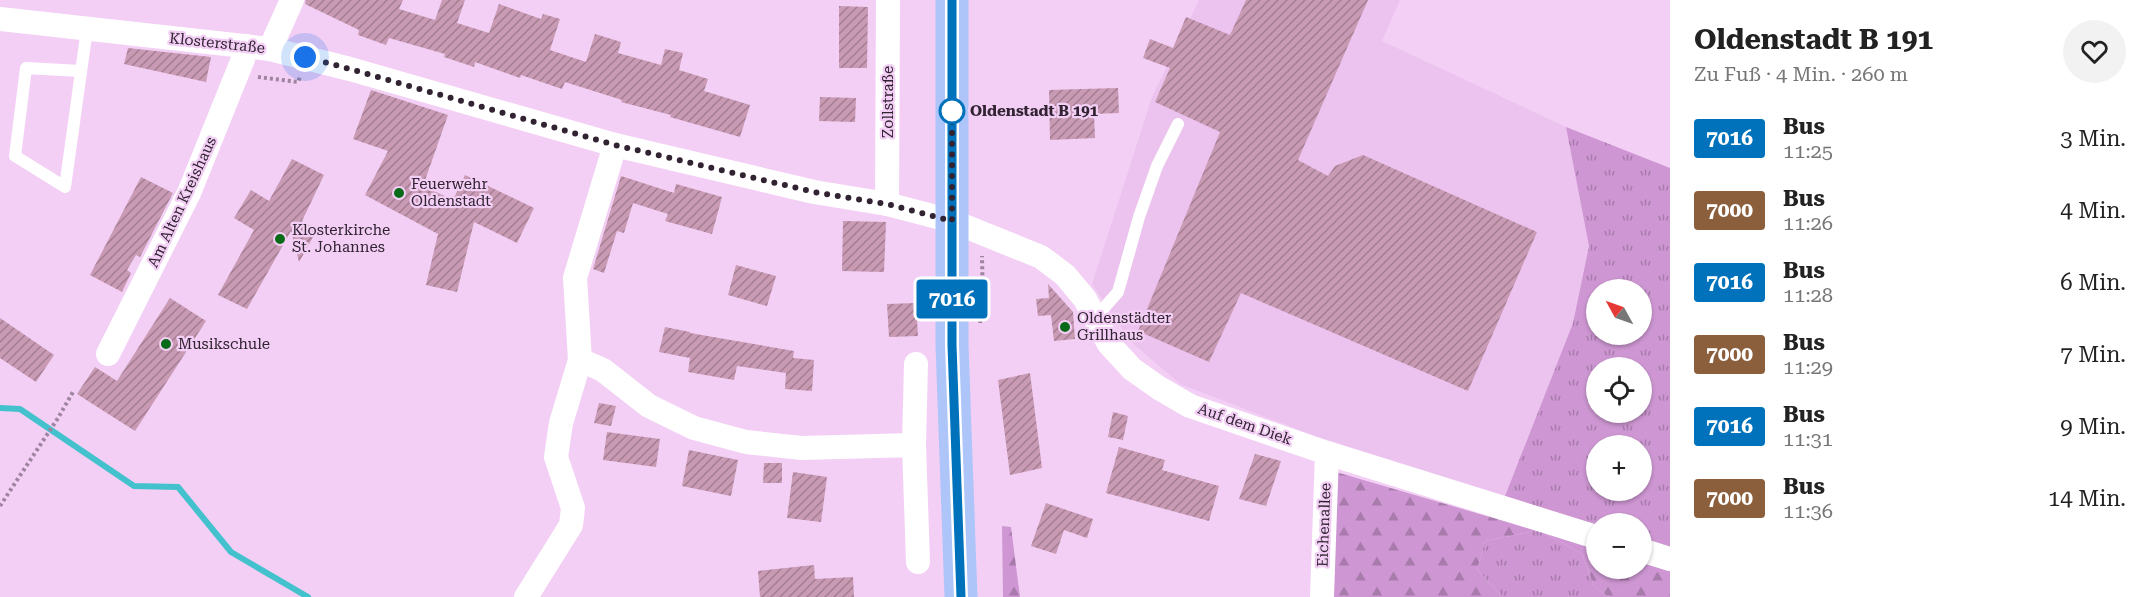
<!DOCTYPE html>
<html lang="de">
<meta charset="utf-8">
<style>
:root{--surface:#fff;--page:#f2f2f2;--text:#222;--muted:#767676}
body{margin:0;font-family:"Roboto Serif",serif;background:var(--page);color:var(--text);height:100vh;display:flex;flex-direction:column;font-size:22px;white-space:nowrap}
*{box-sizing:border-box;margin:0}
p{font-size:20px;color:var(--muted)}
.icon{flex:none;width:33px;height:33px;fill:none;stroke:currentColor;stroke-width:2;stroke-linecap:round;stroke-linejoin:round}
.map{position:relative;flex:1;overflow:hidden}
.side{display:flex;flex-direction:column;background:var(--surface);width:480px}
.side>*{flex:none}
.badge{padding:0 12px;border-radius:4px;font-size:21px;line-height:39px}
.needle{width:39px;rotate:310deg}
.controls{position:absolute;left:1586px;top:279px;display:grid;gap:12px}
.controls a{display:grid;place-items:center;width:66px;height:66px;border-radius:50%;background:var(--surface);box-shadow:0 2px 4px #0004;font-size:30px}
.you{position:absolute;width:30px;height:30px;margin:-15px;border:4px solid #fff;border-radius:50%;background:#1a73e8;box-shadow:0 0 0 9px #1a73e833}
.map>.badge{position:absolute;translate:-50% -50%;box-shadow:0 0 0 3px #fff}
.round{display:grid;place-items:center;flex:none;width:63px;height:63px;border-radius:32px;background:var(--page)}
.summary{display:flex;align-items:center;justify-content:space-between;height:102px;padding:0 24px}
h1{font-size:28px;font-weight:700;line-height:45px}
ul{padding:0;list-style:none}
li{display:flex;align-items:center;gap:18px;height:72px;padding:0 24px}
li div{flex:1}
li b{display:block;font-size:22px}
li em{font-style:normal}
li .badge{min-width:66px;font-weight:700;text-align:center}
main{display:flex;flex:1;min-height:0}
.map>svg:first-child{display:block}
.built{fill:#ecc3ef}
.grass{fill:url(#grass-tufts);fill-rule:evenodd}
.forest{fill:url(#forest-firs)}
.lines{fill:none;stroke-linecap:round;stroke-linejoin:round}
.stream{stroke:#43c1cd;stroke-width:6}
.building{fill:url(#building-hatch)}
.path{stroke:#9f84a0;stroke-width:4;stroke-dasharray:3 3;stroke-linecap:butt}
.lane{stroke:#fff;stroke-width:12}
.street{stroke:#fff;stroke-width:24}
.primary{stroke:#adc5f8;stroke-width:33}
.line-casing{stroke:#fff;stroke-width:14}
.line{stroke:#0072bc;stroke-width:9}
.walk{stroke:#312332;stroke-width:6;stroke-dasharray:0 10.8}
.stop-dot{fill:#fff;stroke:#0072bc;stroke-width:3}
.poi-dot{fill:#076a17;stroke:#f3cff5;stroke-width:2}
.labels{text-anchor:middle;stroke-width:4.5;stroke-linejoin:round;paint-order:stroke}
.street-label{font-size:15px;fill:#312332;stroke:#f3cff5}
.stop-label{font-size:15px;font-weight:bold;fill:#312332;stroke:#f3cff5;text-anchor:start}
.poi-label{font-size:15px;fill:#312332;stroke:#f3cff5;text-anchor:start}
</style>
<main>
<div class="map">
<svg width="1670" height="597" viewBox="0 0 1670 597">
<defs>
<pattern id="grass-tufts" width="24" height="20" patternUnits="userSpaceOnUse" patternTransform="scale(1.5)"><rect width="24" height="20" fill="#ce97d3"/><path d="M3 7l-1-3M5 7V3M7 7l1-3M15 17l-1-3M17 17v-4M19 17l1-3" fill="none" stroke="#a87bac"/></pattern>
<pattern id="forest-firs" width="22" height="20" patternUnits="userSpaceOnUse" patternTransform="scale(1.5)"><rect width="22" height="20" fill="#ce97d3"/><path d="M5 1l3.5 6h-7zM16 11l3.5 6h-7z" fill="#a87bac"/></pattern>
<pattern id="building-hatch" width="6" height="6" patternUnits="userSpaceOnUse" patternTransform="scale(1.5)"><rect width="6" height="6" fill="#c89ab3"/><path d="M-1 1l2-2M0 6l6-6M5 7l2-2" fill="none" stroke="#a37d92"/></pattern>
</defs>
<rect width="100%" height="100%" fill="#f3cff5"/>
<polygon class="built" points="1199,0 1400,0 1382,41 1566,127 1589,246 1573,323 1505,496 1315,436 1180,384 1131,342 1092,284 1152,97"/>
<g class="grass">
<path d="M1566 127 1670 168V548L1641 539V524L1596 525 1505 496 1573 323 1589 246ZM1596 290H1641V334H1596ZM1596 368H1641V412H1596ZM1596 446H1641V490H1596Z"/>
<polygon points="1539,530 1582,554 1594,586 1609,597 1503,597 1477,570 1485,541"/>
</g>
<g class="forest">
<polygon points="1336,472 1596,548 1596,568 1641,568 1641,561 1670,570 1670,597 1609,597 1594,586 1582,554 1539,530 1485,541 1477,570 1503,597 1332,597"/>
<polygon points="1002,526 1011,527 1020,597 1003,597"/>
</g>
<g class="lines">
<polyline class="stream" points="0,408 20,409 134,486 178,487 231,552 308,597"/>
</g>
<g class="building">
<polygon points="306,0 403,0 399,9 435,20 442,0 465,0 457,23 489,33 499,4 541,19 543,14 560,19 550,50 586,62 595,34 621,42 618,53 661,65 665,49 683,53 679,70 708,79 704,91 750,105 740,137 670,117 671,115 621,102 622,100 565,82 562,89 521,75 520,78 475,62 474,67 444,57 445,54 389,38 386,45 358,35 359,30 305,4"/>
<polygon points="1246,0 1368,0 1298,160 1328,176 1335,166 1363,155 1537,232 1468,391 1241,293 1209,362 1138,331 1220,132 1155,102 1170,68 1143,58 1150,39 1173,48 1186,17 1230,35"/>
<polygon points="839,6 868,7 867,68 839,68"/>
<polygon points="128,48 211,57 206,82 124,64"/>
<polygon points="1118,88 1119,113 1094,114 1095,138 1050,140 1049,90"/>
<polygon points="371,90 448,115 423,186 453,200 465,175 534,208 517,243 474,222 457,292 426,285 438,234 365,195 388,151 353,139"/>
<polygon points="820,97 856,98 855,122 819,121"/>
<polygon points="292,159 324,175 302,221 317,230 299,262 291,231 247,309 218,295 254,230 234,218 251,190 269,201"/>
<polygon points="621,176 674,193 676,184 722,197 712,234 665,221 668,214 633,203 624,233 617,231 604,273 593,269"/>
<polygon points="141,177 173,193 140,257 136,255 127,270 131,273 122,292 90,275"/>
<polygon points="843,221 886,222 884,272 842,271"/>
<polygon points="736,265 776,276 767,306 728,295"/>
<polygon points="1048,284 1073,312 1075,339 1054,341 1051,315 1038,316 1036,299 1049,298"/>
<polygon points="170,298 206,321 135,431 77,394 95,367 117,381"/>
<polygon points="916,303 918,336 889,337 887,304"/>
<polygon points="0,318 54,355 36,382 0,358"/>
<polygon points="665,327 690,332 690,333 794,351 793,358 814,360 812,391 785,389 786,373 737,366 734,380 688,372 690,358 659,352"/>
<polygon points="1030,373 1042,468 1010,475 998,380"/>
<polygon points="599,403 616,406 611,426 594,423"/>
<polygon points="1113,412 1128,416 1123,440 1108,437"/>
<polygon points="607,432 660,439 656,467 603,460"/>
<polygon points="1119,447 1165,460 1162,470 1219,486 1209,521 1106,493"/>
<polygon points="689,450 738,460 731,496 682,486"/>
<polygon points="1255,454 1281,461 1266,506 1239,499"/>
<polygon points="764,463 782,463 782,483 763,483"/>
<polygon points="793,472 827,477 821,522 787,518"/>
<polygon points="1046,503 1093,519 1087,538 1064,530 1056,554 1031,546"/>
<polygon points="814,565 815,579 853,577 854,597 760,597 758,571"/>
</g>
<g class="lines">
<g class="path">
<polyline points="258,77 298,82 300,77"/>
<polyline points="980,323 983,307 982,256"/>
<polyline points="0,506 58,418 73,392"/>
</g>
<g class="lane">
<polyline points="81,71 26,68 15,156 65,187 87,29"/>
<polyline points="1095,318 1118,292 1139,217 1157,166 1178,124"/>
</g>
<g class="street">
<polyline points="0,19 270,49 350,69 615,145 814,192 887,204 952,221 1041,257 1065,275 1085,299 1109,344 1132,369 1159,388 1190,406 1327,453 1596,537"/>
<polyline points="270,49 292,0"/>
<polyline points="615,145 575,278 580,360 603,370 649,406 694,428 746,442 802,448 914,445 918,562"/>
<polyline points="887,204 888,0"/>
<polyline points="108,354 189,193 243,59 246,46"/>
<polyline points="914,445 916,364"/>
<polyline points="1641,550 1670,559"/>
<polyline points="526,597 571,525 573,508 556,457 561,423 580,360"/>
<polyline points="1322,597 1327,453"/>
</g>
<polyline class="primary" points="952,0 952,345 961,597"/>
</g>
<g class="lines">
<defs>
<polyline id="line" points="952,0 952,345 961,597"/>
</defs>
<use href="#line" class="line-casing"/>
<use href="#line" class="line"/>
<polyline class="walk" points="305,57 350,69 615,145 814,192 887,204 952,221 952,111"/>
</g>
<circle class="stop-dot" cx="952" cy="111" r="12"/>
<g class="poi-dot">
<circle cx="399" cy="193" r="6"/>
<circle cx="280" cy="239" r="6"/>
<circle cx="1065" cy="327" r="6"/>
<circle cx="166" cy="344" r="6"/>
</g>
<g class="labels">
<g class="street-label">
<text transform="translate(217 43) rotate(6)" y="5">Klosterstraße</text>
<text transform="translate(888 102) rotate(-90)" y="5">Zollstraße</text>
<text transform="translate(182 202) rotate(-65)" y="5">Am Alten Kreishaus</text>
<text transform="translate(1245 424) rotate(19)" y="5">Auf dem Diek</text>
<text transform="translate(1324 525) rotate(-88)" y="5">Eichenallee</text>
</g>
<g class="stop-label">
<text x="970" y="116">Oldenstadt B 191</text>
</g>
<g class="poi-label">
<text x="411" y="189">Feuerwehr<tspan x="411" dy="17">Oldenstadt</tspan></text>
<text x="292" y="235">Klosterkirche<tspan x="292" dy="17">St. Johannes</tspan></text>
<text x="1077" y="323">Oldenstädter<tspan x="1077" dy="17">Grillhaus</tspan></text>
<text x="178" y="349">Musikschule</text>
</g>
</g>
</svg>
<div class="controls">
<a><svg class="needle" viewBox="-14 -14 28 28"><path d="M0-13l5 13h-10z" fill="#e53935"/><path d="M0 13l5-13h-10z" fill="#767676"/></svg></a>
<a><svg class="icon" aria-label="locate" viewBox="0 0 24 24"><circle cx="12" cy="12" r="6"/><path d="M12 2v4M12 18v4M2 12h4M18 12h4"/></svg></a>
<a>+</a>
<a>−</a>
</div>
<div class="you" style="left:305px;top:57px"></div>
<b class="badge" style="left:952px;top:299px;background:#0072bc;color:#fff">7016</b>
</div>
<section class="side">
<div class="summary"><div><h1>Oldenstadt B 191</h1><p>Zu Fuß · 4 Min. · 260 m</p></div><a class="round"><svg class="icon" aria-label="heart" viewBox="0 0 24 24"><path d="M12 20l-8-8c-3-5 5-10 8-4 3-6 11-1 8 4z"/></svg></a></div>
<ul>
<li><span class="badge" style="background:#0072bc;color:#fff">7016</span><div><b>Bus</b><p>11:25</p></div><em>3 Min.</em></li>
<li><span class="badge" style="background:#8b5e3c;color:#fff">7000</span><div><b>Bus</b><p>11:26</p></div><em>4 Min.</em></li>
<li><span class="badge" style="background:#0072bc;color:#fff">7016</span><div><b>Bus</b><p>11:28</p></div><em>6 Min.</em></li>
<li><span class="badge" style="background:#8b5e3c;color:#fff">7000</span><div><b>Bus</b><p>11:29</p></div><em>7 Min.</em></li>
<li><span class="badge" style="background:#0072bc;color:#fff">7016</span><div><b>Bus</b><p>11:31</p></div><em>9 Min.</em></li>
<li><span class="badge" style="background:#8b5e3c;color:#fff">7000</span><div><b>Bus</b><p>11:36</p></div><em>14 Min.</em></li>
</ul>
</section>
</main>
